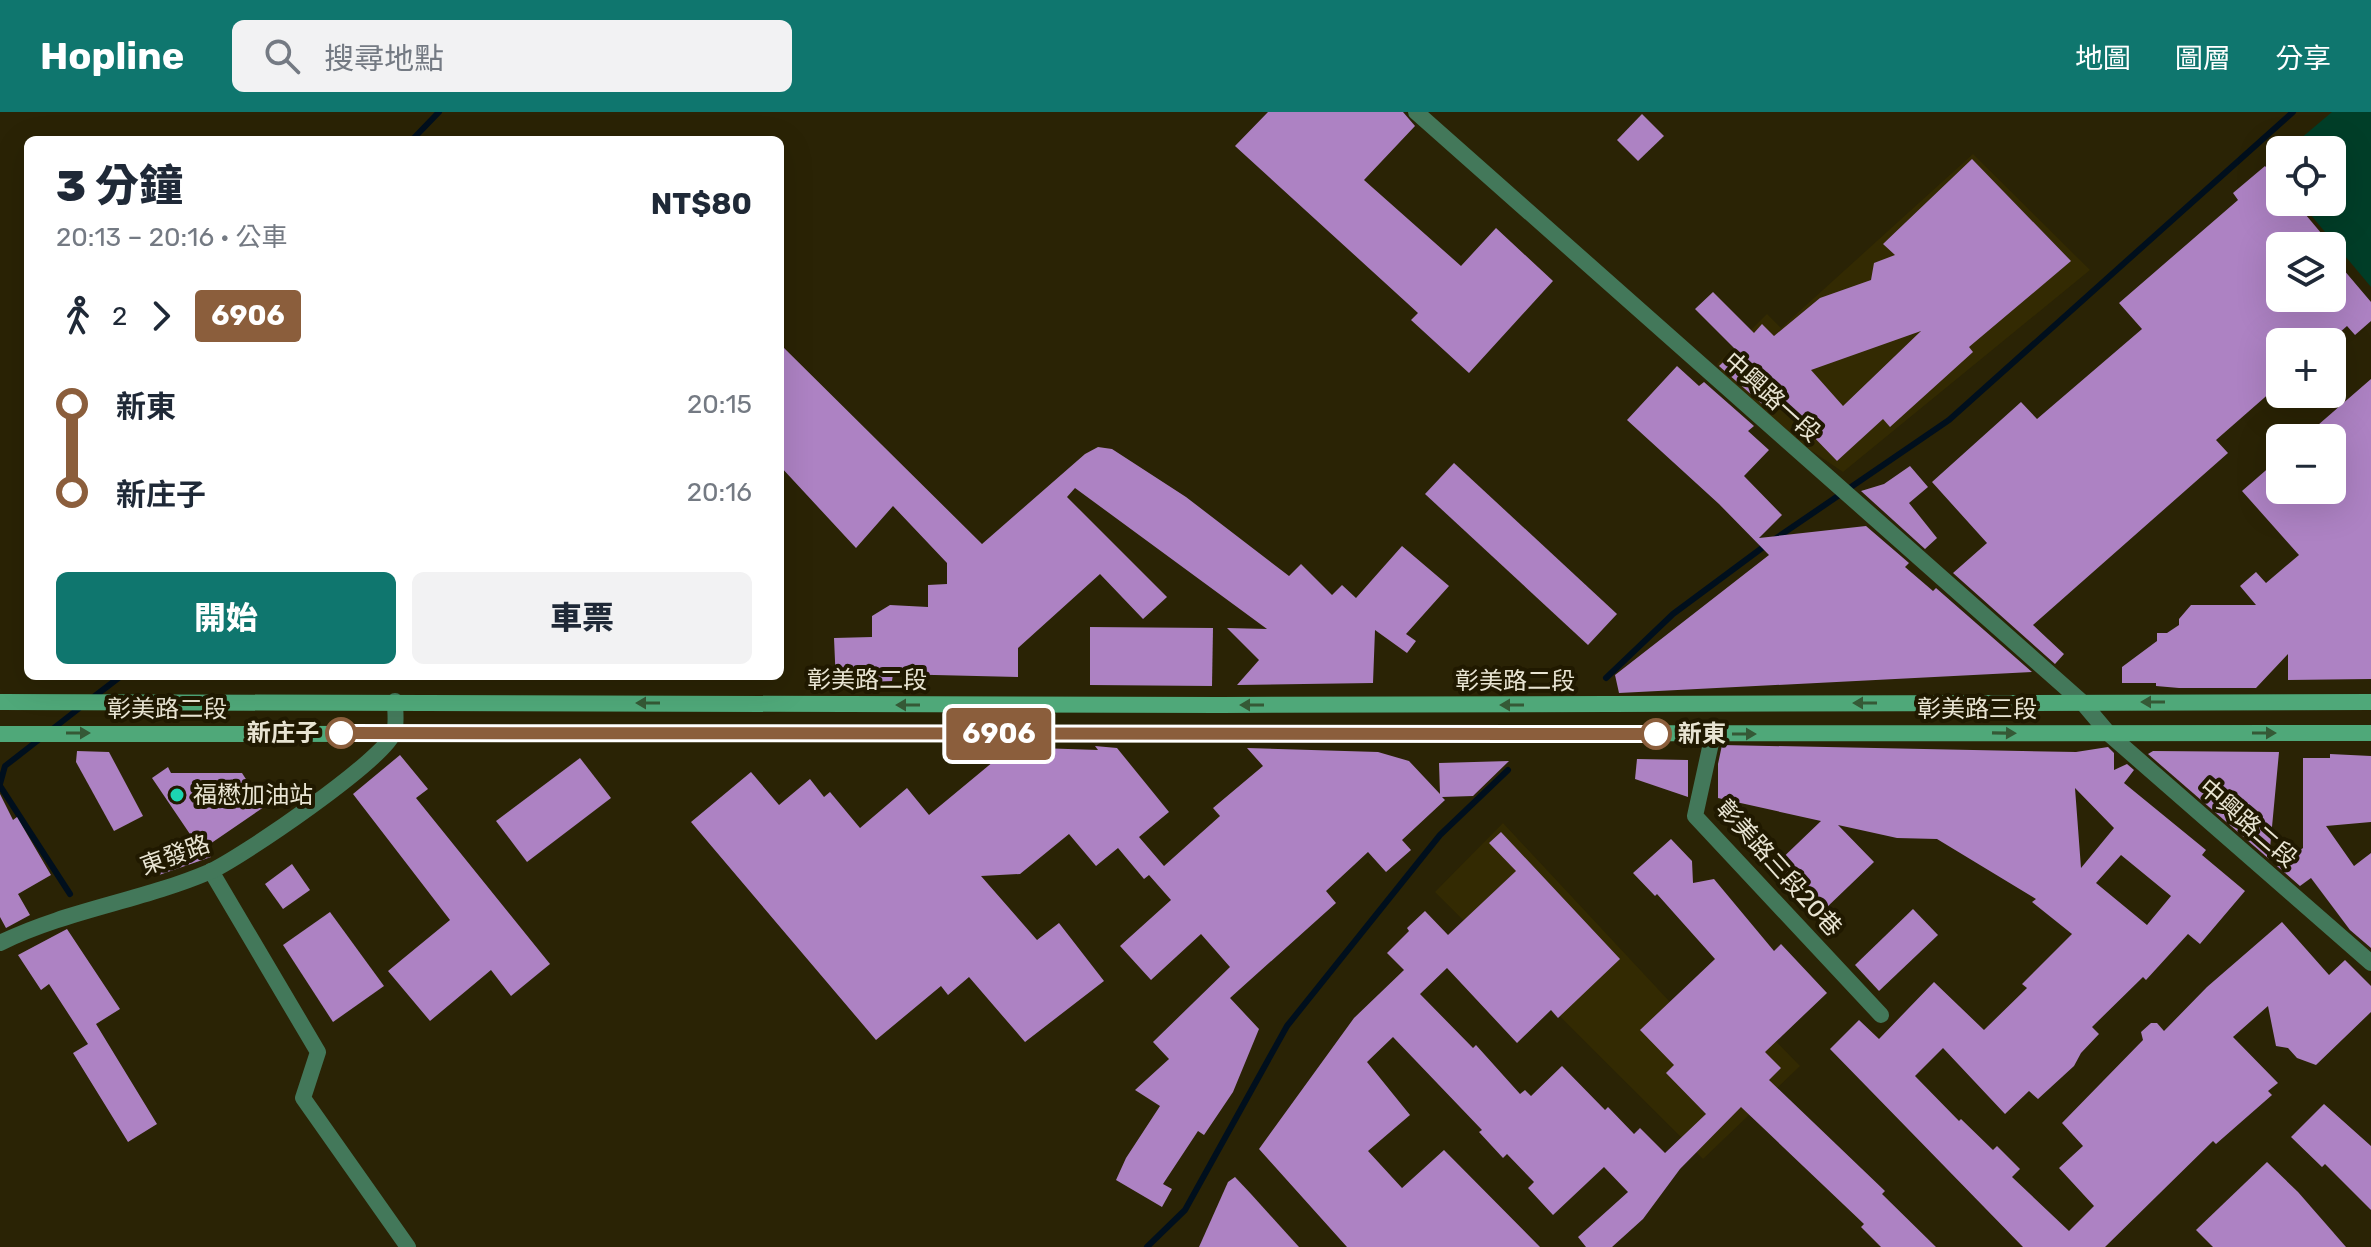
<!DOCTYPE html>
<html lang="zh-TW">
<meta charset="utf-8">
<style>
:root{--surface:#fff;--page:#f2f2f3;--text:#1f2937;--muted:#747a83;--accent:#0f766e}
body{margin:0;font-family:Rubik,"Noto Sans TC",sans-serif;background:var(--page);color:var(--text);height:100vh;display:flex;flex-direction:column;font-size:30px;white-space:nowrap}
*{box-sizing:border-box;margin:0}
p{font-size:26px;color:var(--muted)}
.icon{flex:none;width:44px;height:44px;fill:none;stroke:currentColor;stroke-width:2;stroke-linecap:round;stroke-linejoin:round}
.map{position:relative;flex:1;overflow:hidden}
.drawer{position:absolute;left:24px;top:24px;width:760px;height:544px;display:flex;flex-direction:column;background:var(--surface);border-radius:12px;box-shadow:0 8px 32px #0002}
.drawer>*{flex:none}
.badge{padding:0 16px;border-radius:6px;font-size:28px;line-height:52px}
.fabs{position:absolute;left:2266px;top:24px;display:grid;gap:16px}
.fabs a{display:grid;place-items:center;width:80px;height:80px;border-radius:12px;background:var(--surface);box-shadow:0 8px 32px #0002;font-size:40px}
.map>.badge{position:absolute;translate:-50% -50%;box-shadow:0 0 0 4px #fff}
.legs{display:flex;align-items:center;gap:12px;height:88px;padding:0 32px;font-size:26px}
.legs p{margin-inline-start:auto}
.headline{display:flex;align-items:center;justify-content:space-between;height:136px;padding:0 32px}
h1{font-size:44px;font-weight:800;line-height:60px}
.action{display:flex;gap:16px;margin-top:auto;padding:16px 32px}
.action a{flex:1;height:92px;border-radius:12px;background:var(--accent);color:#fff;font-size:32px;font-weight:800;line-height:92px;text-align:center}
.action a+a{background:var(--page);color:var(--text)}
ul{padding:0 32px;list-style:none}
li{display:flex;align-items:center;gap:28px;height:88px;font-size:30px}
li i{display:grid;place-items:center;width:12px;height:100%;margin:0 10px;background:currentColor}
li i::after{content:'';width:20px;height:20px;margin:-10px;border:6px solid;border-radius:50%;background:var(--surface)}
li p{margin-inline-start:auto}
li:first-child i{background:linear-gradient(#0000 50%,currentColor 0)}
li:last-child i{background:linear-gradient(currentColor 50%,#0000 0)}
header{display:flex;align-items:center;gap:48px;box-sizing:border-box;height:112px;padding:0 40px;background:var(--accent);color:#fff}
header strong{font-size:38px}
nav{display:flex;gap:44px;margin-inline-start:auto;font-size:28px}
.search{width:560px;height:72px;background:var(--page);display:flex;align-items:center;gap:20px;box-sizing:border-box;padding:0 28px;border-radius:12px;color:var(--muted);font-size:30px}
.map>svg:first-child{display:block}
.built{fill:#332a02}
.green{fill:#003e28}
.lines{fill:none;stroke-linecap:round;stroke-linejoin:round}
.stream{stroke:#000f1d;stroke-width:6}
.building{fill:#ad82c3;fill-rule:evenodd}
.street{stroke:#43785a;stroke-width:16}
.secondary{stroke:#4fa879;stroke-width:16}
.oneway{fill:#355936}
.line-1-casing{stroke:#fff;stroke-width:18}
.line-1{stroke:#8b5e3c;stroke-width:12}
.stop-1-dot{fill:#fff;stroke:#8b5e3c;stroke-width:4}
.poi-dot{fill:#1cd5b1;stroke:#201900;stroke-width:3}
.labels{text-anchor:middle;stroke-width:8;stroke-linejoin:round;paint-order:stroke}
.street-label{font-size:24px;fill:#e8e4d2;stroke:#201900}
.stop-label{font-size:24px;font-weight:bold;fill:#e8e4d2;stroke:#201900;text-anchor:end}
.poi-label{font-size:24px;fill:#e8e4d2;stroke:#201900;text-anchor:start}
</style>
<header>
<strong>Hopline</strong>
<div class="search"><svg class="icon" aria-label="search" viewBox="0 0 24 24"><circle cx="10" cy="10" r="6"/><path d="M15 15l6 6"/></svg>搜尋地點</div>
<nav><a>地圖</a><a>圖層</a><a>分享</a></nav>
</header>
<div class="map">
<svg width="2371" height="1135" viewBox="0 0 2371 1135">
<rect width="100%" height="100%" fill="#2a2305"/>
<g class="built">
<polygon points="1973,42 2090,158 1843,360 1788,323 1722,261 1717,252 1767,202 1781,216"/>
<polygon points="1503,711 1670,890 1706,858 1800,954 1703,1047 1435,780"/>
</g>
<polygon class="green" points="2332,0 2371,0 2371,175 2300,90 2332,90 2332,38 2287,38"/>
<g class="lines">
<g class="stream">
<polyline points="412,28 439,0"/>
<polyline points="1775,427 1949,308 2293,0"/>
<polyline points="1606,566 1673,502 1766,433"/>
<polyline points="91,587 121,564"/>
<polyline points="50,619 82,594"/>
<polyline points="0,672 5,654 41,626"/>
<polyline points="0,674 70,782"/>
<polyline points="1147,1135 1185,1098 1287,914 1440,723 1508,658"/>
</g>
</g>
<g class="building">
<polygon points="1268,0 1403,0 1415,14 1364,68 1461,154 1496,116 1553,169 1469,261 1411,208 1418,201 1235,34"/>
<polygon points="1642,2 1664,24 1638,49 1617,28"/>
<path d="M1972 47 2071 149 1969 235 1973 240 1890 315 1883 307 1837 349 1779 289 1770 299 1719 254 1736 238 1695 197 1713 180 1754 221 1762 212 1774 224 1820 186 1871 168 1874 151 1895 143 1883 132ZM1921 219 1843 294 1811 258Z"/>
<polygon points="2265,54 2280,72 2280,90 2295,90 2332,134 2280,134 2280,186 2332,186 2332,144 2371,190 2371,209 2355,223 2347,214 2329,230 2280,230 2280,272 2216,328 2228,341 2033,513 2064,542 2055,552 1953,461 1987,431 1932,370 2021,290 2037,307 2142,217 2119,191 2238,88 2233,81"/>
<polygon points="780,232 982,432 1085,342 1098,335 1112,337 1186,385 1289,464 1301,452 1332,483 1342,473 1356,486 1402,434 1449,474 1406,522 1416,529 1407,541 1375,518 1373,571 1237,573 1259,548 1227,516 1267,517 1075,376 1067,385 1167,485 1143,507 1100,462 1018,536 1018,565 893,562 892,569 836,572 834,526 872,525 872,504 890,493 928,495 928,473 947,472 947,451 893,394 856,436 780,354"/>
<polygon points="1677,254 1699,274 1704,270 1754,314 1748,319 1769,338 1744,364 1782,403 1759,426 1866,414 1909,451 1905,455 1933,479 1936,476 2032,560 1619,581 1615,563 1769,443 1719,392 1627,308"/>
<polygon points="2371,267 2371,567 2288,568 2288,542 2256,576 2179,576 2156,574 2156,571 2122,571 2122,555 2157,529 2157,521 2167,521 2179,513 2179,507 2191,493 2256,493 2240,474 2256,460 2266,471 2299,443 2242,379 2280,346 2280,378 2332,378 2332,326 2303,326"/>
<polygon points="1454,351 1617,502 1588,533 1425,382"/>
<polygon points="1910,354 1928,375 1909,391 1937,426 1925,437 1861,379 1884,372"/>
<polygon points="1090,515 1213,516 1212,574 1090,573"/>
<path d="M1722 633 2076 640 2108 635 2114 641V658L2127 652 2134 658 2124 671 2206 738 2202 743 2245 779 2200 832 2188 822 2146 868 2143 865 2092 915 2099 922 2081 941 2074 954 2038 987 2029 979 2005 1002 1943 936 1915 964 1959 1009 1961 1007 1993 1038 1997 1034 2020 1057 2012 1065 2069 1119 2094 1094 2059 1056 2083 1034 2062 1011 2143 928 2141 920 2151 911H2157L2164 919 2207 875 2282 810 2329 863 2345 848 2371 874V900L2316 953 2297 946 2288 936 2276 934 2268 894 2233 925 2278 971 2268 979 2272 983 2216 1032 2213 1029 2105 1135H2023L1830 937 1859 908 1879 927 1934 870 1984 918 2027 876 2022 872 2072 822 2032 790 2036 787 1937 727 1897 726 1838 713 1874 750 1824 798 1775 753 1821 709 1718 686V652ZM2075 676 2114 716 2081 756ZM2121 743 2171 784 2147 813 2096 771Z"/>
<polygon points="1095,634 1117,636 1169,700 1139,725 1164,754 1220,704 1213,696 1263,654 1247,636 1378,640 1409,649 1440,682 1439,651 1509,649 1473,684 1442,685 1445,688 1402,728 1411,738 1386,760 1368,740 1326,779 1336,791 1230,886 1259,917 1233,980 1204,1023 1198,1019 1163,1072 1172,1077 1162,1095 1116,1068 1126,1046 1160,994 1135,978 1169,947 1153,930 1230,855 1201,822 1151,868 1120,834 1171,788 1149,763 1144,767 1118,736 1096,754 1069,722 1020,762 981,764 1037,828 1059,811 1104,869 1025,930 969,865 948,883 941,874 876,928 691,710 751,660 779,693 810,667 824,685 830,680 860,716 907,676 929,703 1011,635 1098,638"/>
<polygon points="77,639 109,640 143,704 114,719 76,650"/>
<polygon points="2153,639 2279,640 2269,747 2148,642"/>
<polygon points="2330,642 2371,644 2371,710 2326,714 2354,754 2371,741 2371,836 2350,818 2311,766 2300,774 2277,754 2303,736 2303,646 2330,646"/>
<polygon points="400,643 428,677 416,686 550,852 511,884 491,858 430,909 388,859 450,808 353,682"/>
<polygon points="580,646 611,686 527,750 496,709"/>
<polygon points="1637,647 1688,648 1688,685 1635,667"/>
<polygon points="168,655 171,661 242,661 264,695 207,734 211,745 159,763 153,746 196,731 152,666"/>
<polygon points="0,682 13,708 17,705 51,763 18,782 30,803 6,816 0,805"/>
<polygon points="1501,720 1620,847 1558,906 1551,898 1517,931 1447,856 1420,882 1473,936 1476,933 1520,982 1525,978 1531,984 1562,954 1605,998 1608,995 1634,1022 1640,1016 1665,1041 1706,1002 1666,961 1674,953 1640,918 1715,847 1657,782 1655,784 1633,761 1671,727 1692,749 1693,771 1714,767 1774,839 1781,832 1827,881 1765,940 1781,956 1769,968 1885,1079 1882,1082 1936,1135 1881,1135 1861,1115 1864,1112 1741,995 1680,1057 1643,1107 1612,1135 1586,1135 1578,1125 1628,1080 1604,1055 1553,1103 1528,1076 1534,1070 1507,1042 1503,1046 1479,1020 1482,1018 1393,925 1367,950 1410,1003 1368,1039 1402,1076 1444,1038 1540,1135 1347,1135 1259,1037 1354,906 1404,858 1387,841 1409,819 1407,816 1425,799 1448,823 1516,759 1489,731"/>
<polygon points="292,752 310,778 283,797 265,772"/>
<polygon points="1913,797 1938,823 1879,879 1855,853"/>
<polygon points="330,800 384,874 333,910 283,833"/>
<polygon points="67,817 120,897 96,912 157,1012 128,1030 73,941 88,932 49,872 41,878 18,843"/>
<polygon points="2324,992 2371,1034 2371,1098 2325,1052 2322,1055 2291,1025"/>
<polygon points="2267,1050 2298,1080 2346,1135 2213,1135 2196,1118"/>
<polygon points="1235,1065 1251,1082 1299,1135 1199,1135 1228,1070"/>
</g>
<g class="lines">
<g class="street">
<polyline points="1416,0 2082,590 2109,622 2371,851"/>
<polyline points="1713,622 1695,704 1881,903"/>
<polyline points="211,759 318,940 303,986 408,1135"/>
<path d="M0 831C67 798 141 789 209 760 239 747 386 647 394 620 397 612 395 599 395 589"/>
</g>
<g class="secondary">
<polyline points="0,590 1221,593 2371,590"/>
<polyline points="0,622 2371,621"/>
</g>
</g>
<defs><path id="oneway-solid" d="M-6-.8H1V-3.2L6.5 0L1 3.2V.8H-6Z" transform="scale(2)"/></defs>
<g class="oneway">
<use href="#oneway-solid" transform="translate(2153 590) rotate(180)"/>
<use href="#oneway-solid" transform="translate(648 591) rotate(-180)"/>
<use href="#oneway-solid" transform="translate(1865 591) rotate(180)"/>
<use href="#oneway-solid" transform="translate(908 593) rotate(-180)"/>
<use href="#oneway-solid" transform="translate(1252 593) rotate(180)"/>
<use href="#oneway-solid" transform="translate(1512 593) rotate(180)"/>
<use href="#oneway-solid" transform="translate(78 621)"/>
<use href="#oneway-solid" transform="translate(2004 621) rotate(1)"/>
<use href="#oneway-solid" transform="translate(2264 621)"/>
<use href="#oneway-solid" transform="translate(1744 622)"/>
</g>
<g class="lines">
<defs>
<polyline id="line-1" points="341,621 1656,622"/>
</defs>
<use href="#line-1" class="line-1-casing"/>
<use href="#line-1" class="line-1"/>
</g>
<g class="stop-1-dot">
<circle cx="341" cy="621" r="14"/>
<circle cx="1656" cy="622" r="14"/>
</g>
<circle class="poi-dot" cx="177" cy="683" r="8"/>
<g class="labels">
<g class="street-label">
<text transform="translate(1772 285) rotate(42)" y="8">中興路一段</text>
<text x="867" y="576">彰美路二段</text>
<text x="1515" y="577">彰美路二段</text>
<text x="167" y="605">彰美路二段</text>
<text x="1977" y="605">彰美路三段</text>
<text transform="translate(2248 711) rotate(41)" y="8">中興路二段</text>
<text transform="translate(175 743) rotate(-20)" y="8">東發路</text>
<text transform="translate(1779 756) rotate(48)" y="8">彰美路三段20巷</text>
</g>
<g class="stop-label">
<text x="319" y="629">新庄子</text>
<text x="1678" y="630" text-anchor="start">新東</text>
</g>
<g class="poi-label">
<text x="193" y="691">福懋加油站</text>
</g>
</g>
</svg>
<div class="fabs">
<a><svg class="icon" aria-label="locate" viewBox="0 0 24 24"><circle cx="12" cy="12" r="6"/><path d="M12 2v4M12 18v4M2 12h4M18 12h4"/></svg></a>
<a><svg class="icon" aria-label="layers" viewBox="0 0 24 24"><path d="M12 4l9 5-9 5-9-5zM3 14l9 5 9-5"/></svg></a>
<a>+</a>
<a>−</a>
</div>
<b class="badge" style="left:999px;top:622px;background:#8b5e3c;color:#fff">6906</b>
<section class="drawer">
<div class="headline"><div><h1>3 分鐘</h1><p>20:13 – 20:16 · 公車</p></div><b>NT$80</b></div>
<div class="legs"><svg class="icon" aria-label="walk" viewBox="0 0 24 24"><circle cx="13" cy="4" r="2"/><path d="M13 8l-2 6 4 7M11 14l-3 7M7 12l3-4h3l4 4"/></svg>2<svg class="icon" aria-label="forward" viewBox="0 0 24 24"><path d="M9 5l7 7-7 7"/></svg><b class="badge" style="background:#8b5e3c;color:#fff">6906</b></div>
<ul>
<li><i style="color:#8b5e3c"></i><b>新東</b><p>20:15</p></li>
<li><i style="color:#8b5e3c"></i><b>新庄子</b><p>20:16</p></li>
</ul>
<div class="action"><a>開始</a><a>車票</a></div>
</section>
</div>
